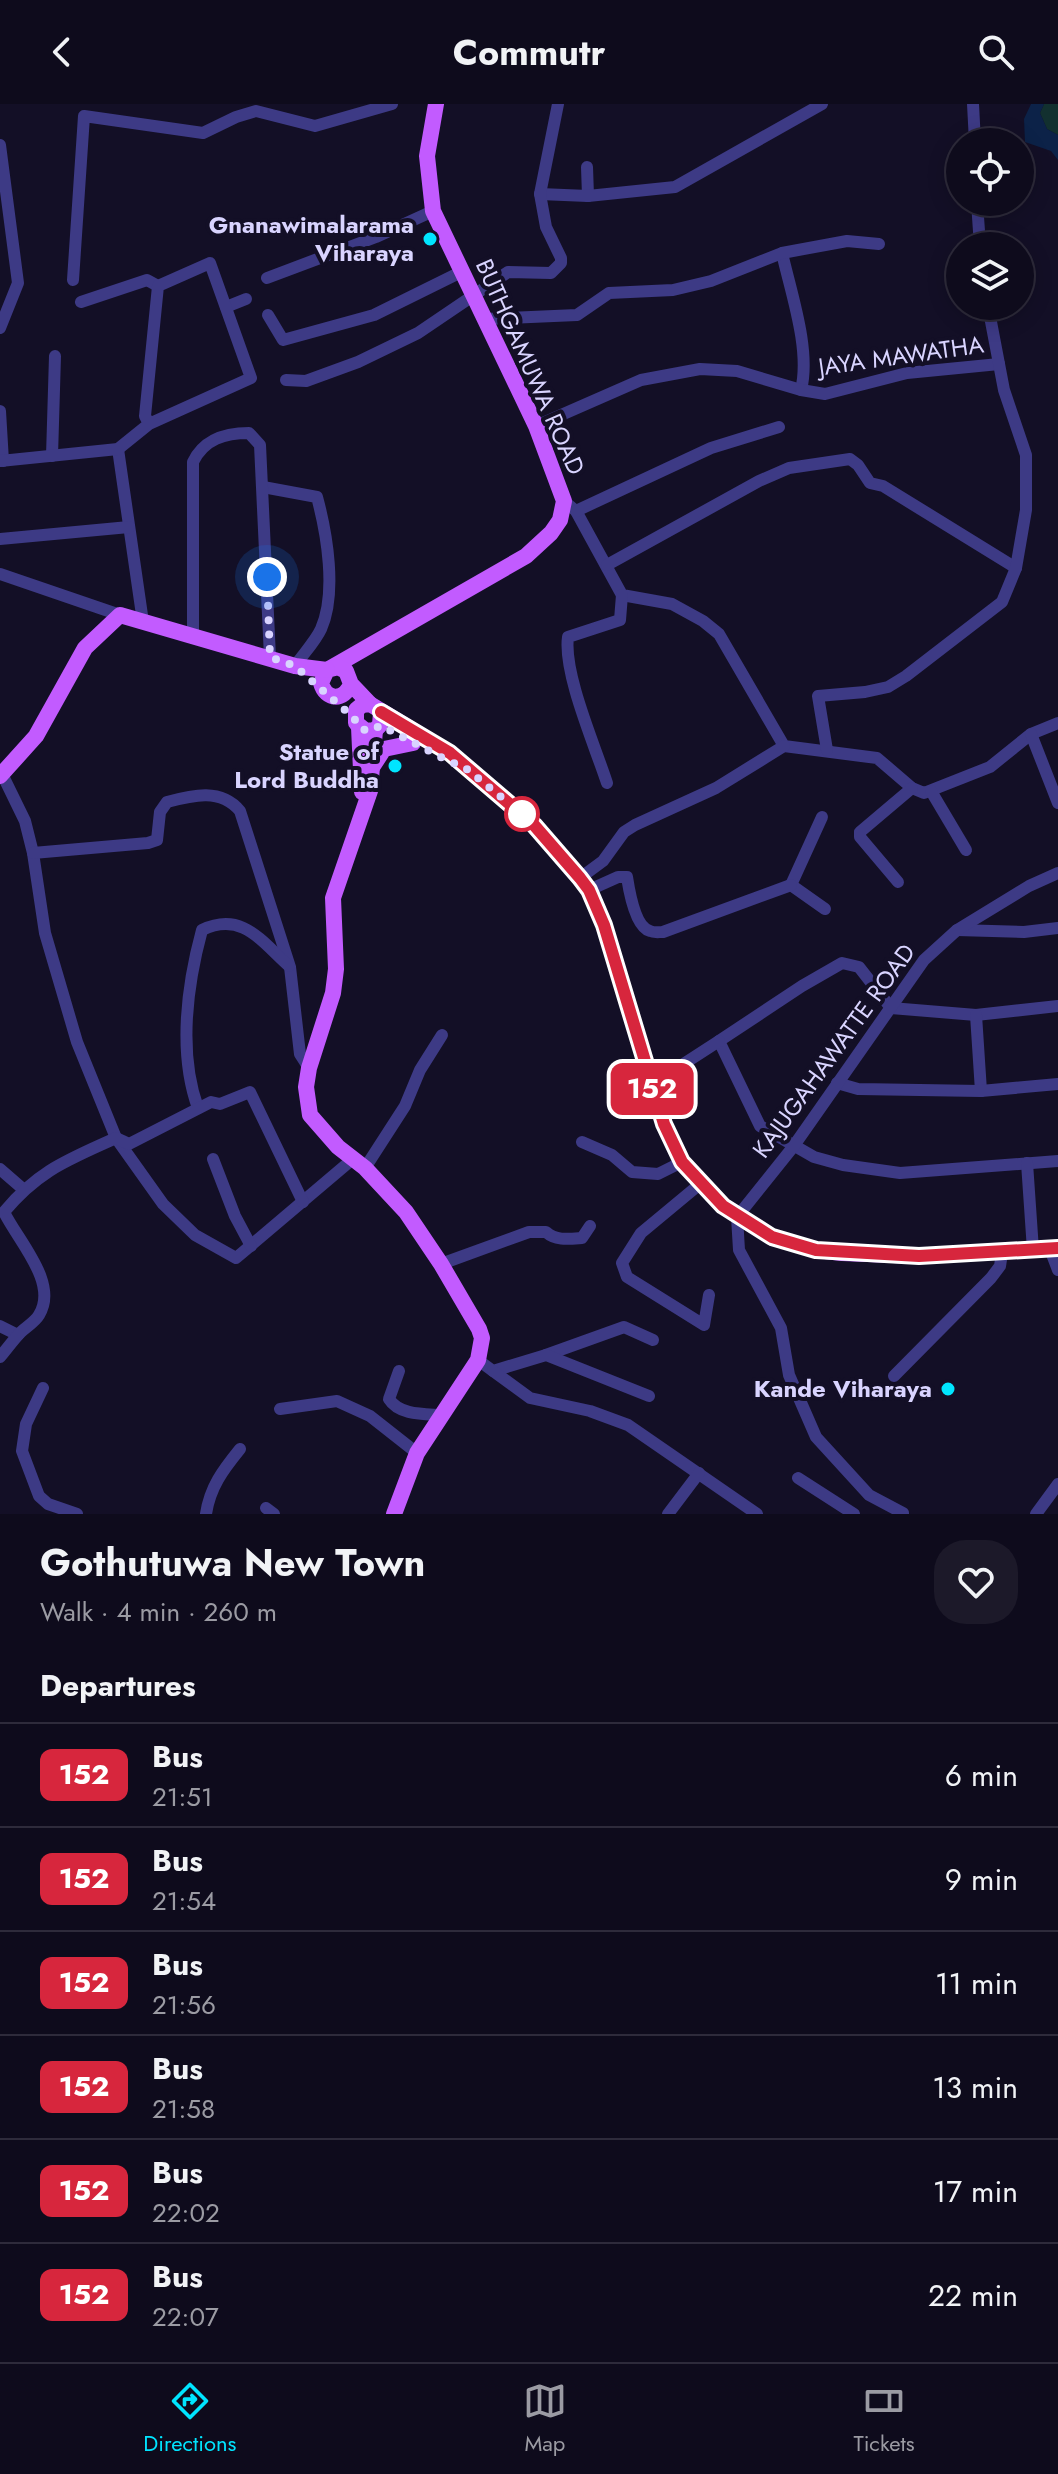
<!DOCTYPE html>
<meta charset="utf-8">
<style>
:root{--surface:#0e0b1c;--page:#1c1929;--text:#f1f3f6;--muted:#9b9ba3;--line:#2e2b3b;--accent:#00e5ff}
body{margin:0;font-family:Jost,sans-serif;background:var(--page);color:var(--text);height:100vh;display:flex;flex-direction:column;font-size:30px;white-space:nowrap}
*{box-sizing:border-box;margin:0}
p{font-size:26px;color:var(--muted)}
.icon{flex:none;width:44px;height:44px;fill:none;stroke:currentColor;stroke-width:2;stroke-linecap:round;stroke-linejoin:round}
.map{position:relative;height:1410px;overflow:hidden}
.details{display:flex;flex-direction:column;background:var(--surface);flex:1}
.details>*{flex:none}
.badge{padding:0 16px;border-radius:12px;font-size:28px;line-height:52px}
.buttons{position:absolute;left:946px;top:24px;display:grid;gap:16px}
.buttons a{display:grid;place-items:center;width:88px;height:88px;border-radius:50%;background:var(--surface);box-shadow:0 4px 20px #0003,0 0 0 2px var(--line);font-size:40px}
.you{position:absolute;width:40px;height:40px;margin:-20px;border:6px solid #fff;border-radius:50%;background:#1a73e8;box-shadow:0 0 0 12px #1a73e833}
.map>.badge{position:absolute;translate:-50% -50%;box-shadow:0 0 0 4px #fff}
h2{padding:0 40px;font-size:30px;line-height:72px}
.round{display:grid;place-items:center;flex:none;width:84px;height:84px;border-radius:32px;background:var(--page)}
.headline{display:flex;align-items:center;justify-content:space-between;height:136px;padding:0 40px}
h1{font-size:38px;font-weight:700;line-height:60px}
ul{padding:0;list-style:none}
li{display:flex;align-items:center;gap:24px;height:104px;padding:0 40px;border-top:2px solid var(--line)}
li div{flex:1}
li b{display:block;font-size:30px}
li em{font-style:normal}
li .badge{min-width:88px;font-weight:700;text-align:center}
header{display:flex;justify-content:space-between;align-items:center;height:104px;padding:0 40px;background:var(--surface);font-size:36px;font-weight:700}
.tab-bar{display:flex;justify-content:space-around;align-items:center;height:112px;border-top:2px solid var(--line);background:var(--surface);font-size:22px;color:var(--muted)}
.tab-bar a{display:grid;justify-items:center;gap:4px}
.tab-bar .on{color:var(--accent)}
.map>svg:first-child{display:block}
.green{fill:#12302f}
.water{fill:#0c2248}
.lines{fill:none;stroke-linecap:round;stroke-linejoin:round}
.minor{stroke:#3d3a85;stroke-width:12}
.major{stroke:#c25bff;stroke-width:16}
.line-casing{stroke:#fff;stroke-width:18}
.line{stroke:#d7263d;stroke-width:12}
.walk{stroke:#d9d4ff;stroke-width:8;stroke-dasharray:0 14.4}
.poi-dot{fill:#00e5ff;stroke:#130f26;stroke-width:3}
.stop-dot{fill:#fff;stroke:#d7263d;stroke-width:4}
.labels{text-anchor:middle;stroke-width:8;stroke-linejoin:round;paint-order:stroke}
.poi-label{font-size:24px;font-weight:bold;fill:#d9d4ff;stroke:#130f26;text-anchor:end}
.street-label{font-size:24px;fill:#d9d4ff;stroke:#130f26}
</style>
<header><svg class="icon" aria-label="back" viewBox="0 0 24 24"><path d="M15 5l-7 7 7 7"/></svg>Commutr<svg class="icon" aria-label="search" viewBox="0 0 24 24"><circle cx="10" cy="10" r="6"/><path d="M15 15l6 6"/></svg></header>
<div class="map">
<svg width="1058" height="1410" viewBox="0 0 1058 1410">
<rect width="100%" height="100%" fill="#130f26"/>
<polygon class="green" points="1044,0 1058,0 1058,31 1047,25 1040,9"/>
<polygon class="water" points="1031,0 1044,0 1040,9 1047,25 1058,31 1058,56 1051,47 1025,38 1024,15"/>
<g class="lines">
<g class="minor">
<polyline points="973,0 975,38"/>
<polyline points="0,41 18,179 0,224"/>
<polyline points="587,63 588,92"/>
<polyline points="540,90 588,92 675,83 822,0"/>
<polyline points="977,98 980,142"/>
<path d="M782 149C791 189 811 246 801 286"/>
<polyline points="267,174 376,133 433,107"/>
<polyline points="73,176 84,12 203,29 236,13 256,7 315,22 392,0"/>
<polyline points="81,198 147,176 158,182"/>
<polyline points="226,203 246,195"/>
<polyline points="268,211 283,236 374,211 461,168"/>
<polyline points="484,215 577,211 609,189 673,186 711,177 782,149 847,137 879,140"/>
<polyline points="286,276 306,277 358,258 418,229 508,168 551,169 561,159 561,154 546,123 540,90 558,0"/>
<polyline points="0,307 3,357"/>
<polyline points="536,322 641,276 700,265 737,267 801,286 825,290 907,269 999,260"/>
<polyline points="118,345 143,518"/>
<polyline points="52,352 55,252"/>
<polyline points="0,357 118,345 149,320 251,274 210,159 158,182 145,312 149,320"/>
<path d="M263 383 317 393C327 430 337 489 321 525 315 538 303 550 295 562"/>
<polyline points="564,397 576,407 622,491 672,500 703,517 719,530 784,642 877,654 912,684 924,689 990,663 1031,630 1058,619"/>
<polyline points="576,407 711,344 779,323"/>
<polyline points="0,435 129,423"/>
<polyline points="607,461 759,377 789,364 850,355 858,361 870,379 883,382 1016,464"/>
<polyline points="0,470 120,511"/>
<path d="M193 534V358C204 335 225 329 249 329L260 341 270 553"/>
<polyline points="1031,630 1058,699"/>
<polyline points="827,646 818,592 865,588 888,583 906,572 1002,498 1016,464 1026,406 1026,351 1004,286 988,202"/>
<polyline points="2,670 25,717 33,749 45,829 77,938 116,1034 163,1100 195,1131 236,1154 354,1054"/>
<path d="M607 679C595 642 563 569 568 533L620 516 622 491"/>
<polyline points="931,687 966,746"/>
<polyline points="822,713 791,781 825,805"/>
<path d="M33 749 148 739 157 736 160 708 167 698C193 691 221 684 240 707L290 863 300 950 309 964"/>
<polyline points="580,774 603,757 624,728 635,721 716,684 784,642"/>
<polyline points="898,778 860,733 860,728 912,684"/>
<path d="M589 786 618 773H627C629 786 635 823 650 827 654 829 659 828 663 828L791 781"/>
<polyline points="957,826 1024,828 1058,824"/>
<polyline points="1058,902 976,911 891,904 859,863 842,859 802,882 719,937 760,1022 814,1053 843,1061 900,1069 1058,1057"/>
<polyline points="976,911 981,987"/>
<polyline points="837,979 858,985 981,987 1058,980"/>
<polyline points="651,981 719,937"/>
<path d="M198 1004C178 949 187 881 202 826 242 807 261 837 289 862"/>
<polyline points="582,1038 612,1051 632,1068 658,1070 682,1058"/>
<polyline points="213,1055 235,1112 251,1142"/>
<polyline points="1027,1059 1033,1146"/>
<polyline points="365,1064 405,1002 420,966 442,931"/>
<polyline points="0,1065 23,1085"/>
<polyline points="700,1080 641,1129 622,1159 627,1173 704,1221 709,1191"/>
<polyline points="1050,1145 1058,1166"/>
<path d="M441 1160 529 1128H546C556 1137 569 1135 582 1134L590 1122"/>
<polyline points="0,1222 18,1231"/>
<polyline points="546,1251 624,1223 653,1236"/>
<path d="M0 1253C7 1245 13 1236 21 1228 26 1223 35 1218 39 1211 59 1179 18 1137 4 1108 39 1066 68 1056 116 1034L129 1040 211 998 220 1000 250 988 303 1098"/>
<polyline points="478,1256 493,1267 546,1251 649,1292"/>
<path d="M399 1267 389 1295C399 1311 423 1310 440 1311"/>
<polyline points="493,1267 530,1294 590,1307 628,1321 757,1410"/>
<polyline points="894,1272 991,1174 1000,1162 1002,1149"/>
<polyline points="43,1284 26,1320 22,1347 39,1392 48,1400 77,1410"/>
<polyline points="280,1305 337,1297 370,1312 417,1349"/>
<polyline points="798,1374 854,1410"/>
<polyline points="266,1404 274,1410"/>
<path d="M206 1410C210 1383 223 1366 240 1345"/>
<polyline points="668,1410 699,1369"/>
<polyline points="901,1410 903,1409 869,1391 816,1333 789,1271 781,1224 739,1146 737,1113 793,1043 924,856 957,826 1029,782 1058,769"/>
<polyline points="1036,1410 1058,1380"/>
</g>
<g class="major">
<polyline points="329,565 526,452 551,429 560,416 564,397 536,322 433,107 427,52 436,0"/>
<path d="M351 580C344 597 326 597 321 579L327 566 338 563 346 567 351 580 370 600"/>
<polyline points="381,608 380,621 375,626 366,627 356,619 356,606 362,601 370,600 450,649 534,721 580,774 589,786 604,821 664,1020 682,1058 723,1102 772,1133 816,1146 842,1149 919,1152 1058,1144"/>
<polyline points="359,623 362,688"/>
<polyline points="375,626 370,687 333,794 336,865 333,889 309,964 306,983 310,1011 338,1043 365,1064 406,1108 441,1160 479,1225 482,1234 478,1256 417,1349 394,1410"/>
<polyline points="373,662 384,645 413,639"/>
<polyline points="0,672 36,632 85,544 120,511 295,562 327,566"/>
</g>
</g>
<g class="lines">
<defs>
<polyline id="line" points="381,608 450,649 534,721 580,774 589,786 604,821 664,1020 682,1058 723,1102 772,1133 816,1146 919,1152 1058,1144"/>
</defs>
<use href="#line" class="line-casing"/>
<use href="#line" class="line"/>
<path class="walk" d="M267 473 270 553 295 562 354 614 359 623C367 628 373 628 380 621L450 658 463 662 522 710"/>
</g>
<g class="poi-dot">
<circle cx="430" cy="135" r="8"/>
<circle cx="395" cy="662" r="8"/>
<circle cx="948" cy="1285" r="8"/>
</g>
<circle class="stop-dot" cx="522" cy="710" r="16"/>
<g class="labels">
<g class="poi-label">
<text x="414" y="129">Gnanawimalarama<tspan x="414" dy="28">Viharaya</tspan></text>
<text x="379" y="656">Statue of<tspan x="379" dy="28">Lord Buddha</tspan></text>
<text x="932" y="1293">Kande Viharaya</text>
</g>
<g class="street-label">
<text transform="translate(901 252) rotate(-8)" y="8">JAYA MAWATHA</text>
<text transform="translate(530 263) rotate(66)" y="8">BUTHGAMUWA ROAD</text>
<text transform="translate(834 947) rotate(-54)" y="8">KAJUGAHAWATTE ROAD</text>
</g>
</g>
</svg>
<div class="buttons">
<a><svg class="icon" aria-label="locate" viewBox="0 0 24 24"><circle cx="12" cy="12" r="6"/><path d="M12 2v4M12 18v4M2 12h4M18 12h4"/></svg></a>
<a><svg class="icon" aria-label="layers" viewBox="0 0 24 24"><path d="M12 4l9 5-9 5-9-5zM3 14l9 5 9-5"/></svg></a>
</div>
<div class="you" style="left:267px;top:473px"></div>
<b class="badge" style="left:652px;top:985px;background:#d7263d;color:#fff">152</b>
</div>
<section class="details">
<div class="headline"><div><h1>Gothutuwa New Town</h1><p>Walk · 4 min · 260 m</p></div><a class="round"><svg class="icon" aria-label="heart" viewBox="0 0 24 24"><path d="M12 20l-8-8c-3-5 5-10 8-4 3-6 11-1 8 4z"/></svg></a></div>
<h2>Departures</h2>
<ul>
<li><span class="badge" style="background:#d7263d;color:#fff">152</span><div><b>Bus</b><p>21:51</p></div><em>6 min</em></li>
<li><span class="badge" style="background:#d7263d;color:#fff">152</span><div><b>Bus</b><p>21:54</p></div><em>9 min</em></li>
<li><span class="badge" style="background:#d7263d;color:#fff">152</span><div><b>Bus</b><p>21:56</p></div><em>11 min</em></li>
<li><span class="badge" style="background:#d7263d;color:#fff">152</span><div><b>Bus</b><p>21:58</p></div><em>13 min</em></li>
<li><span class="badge" style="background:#d7263d;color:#fff">152</span><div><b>Bus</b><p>22:02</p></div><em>17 min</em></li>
<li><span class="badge" style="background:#d7263d;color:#fff">152</span><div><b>Bus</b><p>22:07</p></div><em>22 min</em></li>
</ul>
</section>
<nav class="tab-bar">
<a class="on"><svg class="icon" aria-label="directions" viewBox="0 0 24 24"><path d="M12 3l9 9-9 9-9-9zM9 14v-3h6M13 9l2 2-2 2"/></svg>Directions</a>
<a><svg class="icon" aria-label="map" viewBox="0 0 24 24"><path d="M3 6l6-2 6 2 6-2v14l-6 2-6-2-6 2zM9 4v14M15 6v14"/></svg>Map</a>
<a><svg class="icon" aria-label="tickets" viewBox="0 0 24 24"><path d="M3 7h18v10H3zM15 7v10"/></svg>Tickets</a>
</nav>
